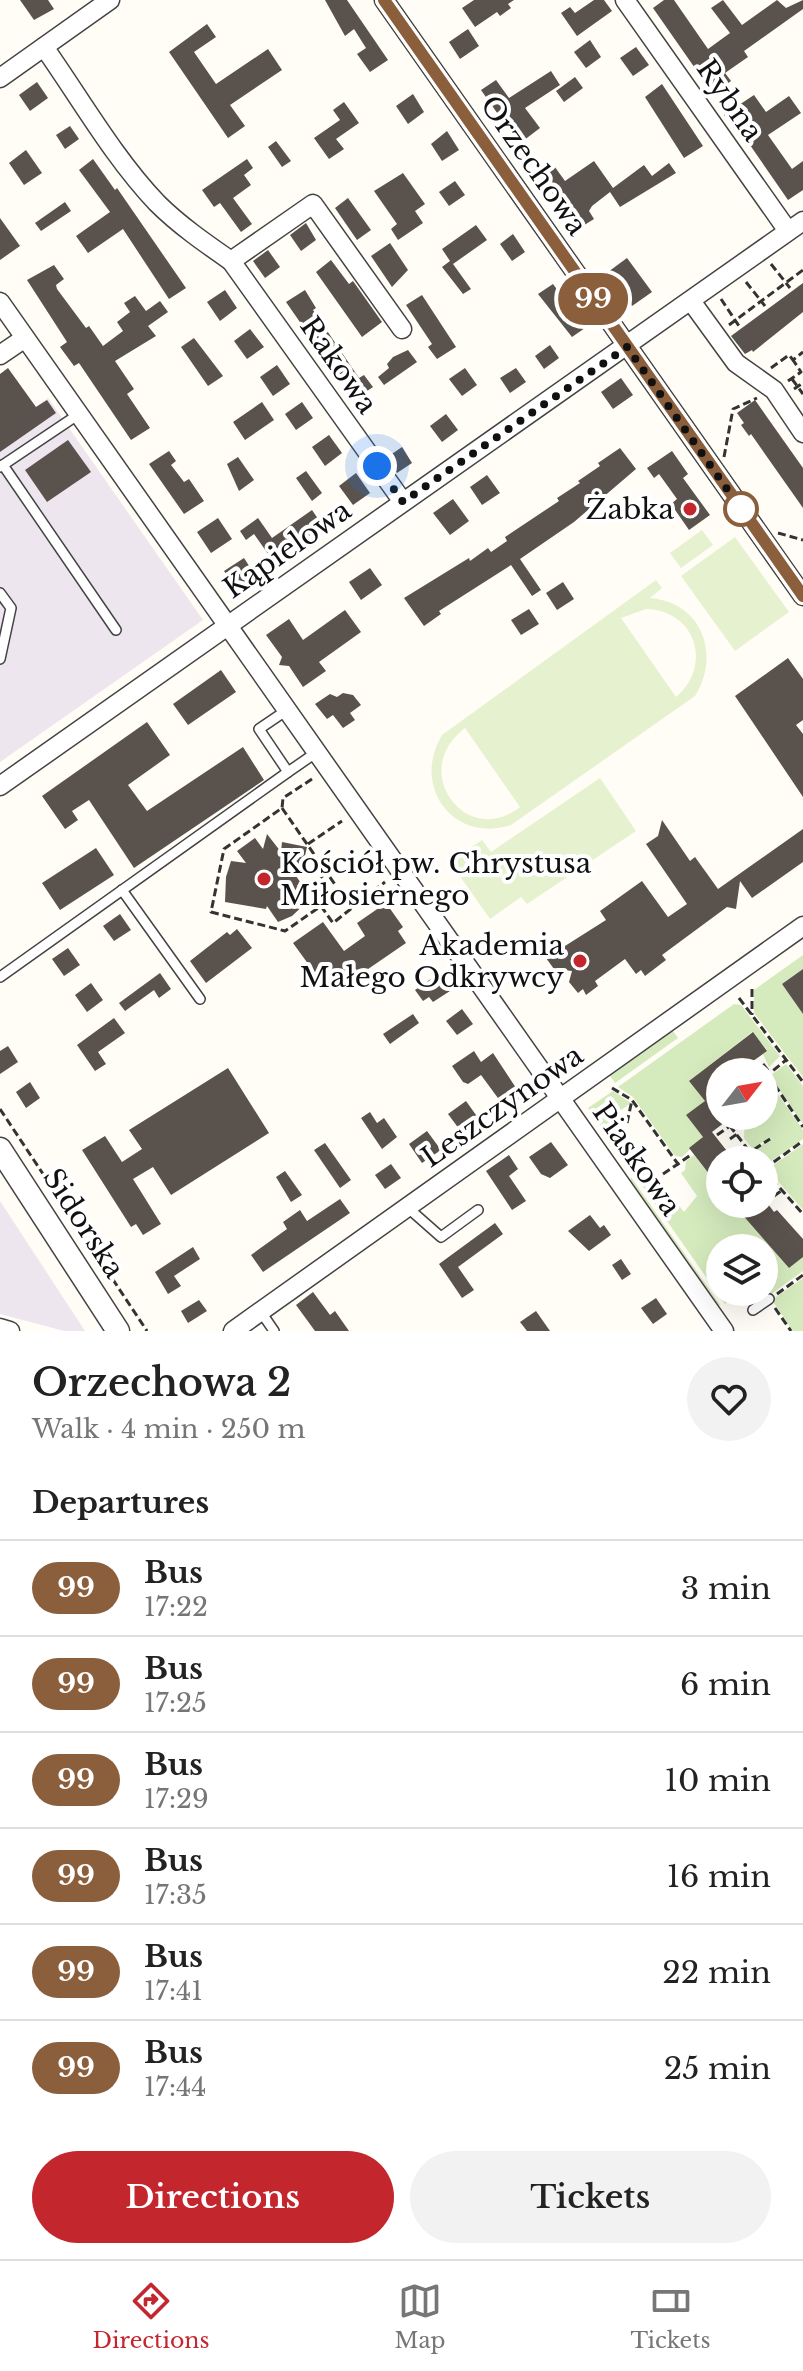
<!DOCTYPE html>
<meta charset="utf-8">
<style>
:root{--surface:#fff;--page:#f2f2f2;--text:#222;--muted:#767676;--line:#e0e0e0;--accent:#c4262e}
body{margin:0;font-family:"Libre Baskerville",serif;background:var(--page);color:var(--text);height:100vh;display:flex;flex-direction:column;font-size:30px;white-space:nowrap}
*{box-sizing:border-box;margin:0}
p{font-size:26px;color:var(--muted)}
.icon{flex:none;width:44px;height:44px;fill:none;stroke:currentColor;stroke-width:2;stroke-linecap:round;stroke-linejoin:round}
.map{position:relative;height:1331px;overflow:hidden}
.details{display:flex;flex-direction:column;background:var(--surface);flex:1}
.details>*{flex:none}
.badge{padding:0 16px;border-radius:26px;font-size:28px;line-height:52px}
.needle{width:52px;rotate:59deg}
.controls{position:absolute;left:706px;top:1058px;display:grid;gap:16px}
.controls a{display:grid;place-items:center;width:72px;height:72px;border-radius:50%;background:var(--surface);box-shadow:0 8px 32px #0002;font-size:40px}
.you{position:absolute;width:40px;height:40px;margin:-20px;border:6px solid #fff;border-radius:50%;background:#1a73e8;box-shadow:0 0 0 12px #1a73e833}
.map>.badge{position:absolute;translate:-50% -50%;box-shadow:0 0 0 4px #fff}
h2{padding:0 32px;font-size:30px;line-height:72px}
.round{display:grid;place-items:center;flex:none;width:84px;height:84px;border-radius:42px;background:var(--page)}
.summary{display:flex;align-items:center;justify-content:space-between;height:136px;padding:0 32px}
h1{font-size:38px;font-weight:600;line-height:60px}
.primary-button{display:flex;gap:16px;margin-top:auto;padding:16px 32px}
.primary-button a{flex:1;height:92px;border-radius:48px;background:var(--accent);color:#fff;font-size:32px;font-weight:600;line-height:92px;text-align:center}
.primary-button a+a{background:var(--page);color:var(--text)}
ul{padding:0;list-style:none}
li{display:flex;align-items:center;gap:24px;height:96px;padding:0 32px;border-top:2px solid var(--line)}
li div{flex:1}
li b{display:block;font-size:30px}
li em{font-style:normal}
li .badge{min-width:88px;font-weight:700;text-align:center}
.dock{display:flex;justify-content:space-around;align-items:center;height:112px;border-top:2px solid var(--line);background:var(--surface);font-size:22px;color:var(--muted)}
.dock a{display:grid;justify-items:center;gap:4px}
.dock .current{color:var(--accent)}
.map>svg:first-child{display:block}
.industrial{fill:#eee6ef}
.green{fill:#d5ebbd}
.pitch{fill:#e6f2cf;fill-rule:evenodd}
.building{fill:#5a524d}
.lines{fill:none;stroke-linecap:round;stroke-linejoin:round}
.service-casing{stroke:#444;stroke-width:12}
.minor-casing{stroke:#444;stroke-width:21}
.tertiary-casing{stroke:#444;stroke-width:25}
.path{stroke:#333;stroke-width:3;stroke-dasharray:8 4;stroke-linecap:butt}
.service{stroke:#fff;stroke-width:9}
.minor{stroke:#fff;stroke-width:18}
.tertiary{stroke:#fff;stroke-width:22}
.line-casing{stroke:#fff;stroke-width:18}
.line{stroke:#8b5e3c;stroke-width:12}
.walk{stroke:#111;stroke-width:8;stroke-dasharray:0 14.4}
.poi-dot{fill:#c4262e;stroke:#fff;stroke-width:3}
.stop-dot{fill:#fff;stroke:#8b5e3c;stroke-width:4}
.labels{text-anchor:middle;stroke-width:8;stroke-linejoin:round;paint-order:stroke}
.street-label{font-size:28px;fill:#111;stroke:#fff}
.poi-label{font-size:28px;fill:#111;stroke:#fff;text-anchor:end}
</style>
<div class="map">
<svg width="803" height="1331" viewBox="0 0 803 1331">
<rect width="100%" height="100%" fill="#fffdf5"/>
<g class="industrial">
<polygon points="48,398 203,620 0,762 0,432"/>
<polygon points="0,1201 85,1331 64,1331 0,1314"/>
</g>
<g class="green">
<polygon points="803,955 803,969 782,984 803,1014 803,1077 754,1013 754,990"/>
<polygon points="734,1004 741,1005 780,1056 769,1067 763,1054 767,1050 752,1032 690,1080 706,1102 686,1115 703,1137 682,1157 675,1156 633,1097 618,1087"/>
<polygon points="667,1030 673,1031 678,1038 615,1083 608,1073"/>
<polygon points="786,1064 803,1086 803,1124 770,1076"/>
<polygon points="768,1080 803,1130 803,1139 770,1162 760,1160 754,1152 769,1138 752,1149 744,1138 745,1116 764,1116 764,1082"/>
<polygon points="613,1091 631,1103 610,1118 614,1125 612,1132 632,1160 627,1164 588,1108"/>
<polygon points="803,1144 803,1210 770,1172 772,1166"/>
<polygon points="694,1155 720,1188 720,1204 733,1204 789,1268 803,1257 803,1271 770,1295 764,1290 764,1248 720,1248 720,1292 739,1292 725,1304 634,1174 640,1170 660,1199 671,1195 684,1212 697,1196 681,1173 685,1170 686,1161"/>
<polygon points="631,1177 721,1306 714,1302 630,1183"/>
<polygon points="803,1278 803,1331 793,1331 772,1300"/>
</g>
<g class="pitch">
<polygon points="702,530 713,545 681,568 670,553"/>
<polygon points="735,537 789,612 735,651 681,576"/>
<path d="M656 580 662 588 650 598C702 602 721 655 695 696L511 825C453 844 411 786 442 735ZM646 609C696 610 713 666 676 697L621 618ZM465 728 520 807C468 849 407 772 465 728Z"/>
<polygon points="600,778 636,831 527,904 521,897 490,919 450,862 482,840 491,852"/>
</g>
<g class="building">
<polygon points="20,0 48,0 54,9 34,20"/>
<polygon points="325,0 347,0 388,60 370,72 357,54 366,48 354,29 345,36"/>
<polygon points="474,0 514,0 508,4 511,8 500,16 497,12 475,27 462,8"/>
<polygon points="594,0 604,0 612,11 577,36 561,13 570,7 575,13"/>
<polygon points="664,0 674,0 708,49 730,33 711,8 723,0 742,25 777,0 786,8 803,0 803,9 744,51 748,57 725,73 731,81 713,94 653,8"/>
<polygon points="207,24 216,37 194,52 216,84 268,49 282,70 230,105 245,126 228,138 169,52"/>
<polygon points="468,29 479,46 460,59 449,42"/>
<polygon points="590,40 601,57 586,68 574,52"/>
<polygon points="636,47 649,65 633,76 620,58"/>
<polygon points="551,71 560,85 525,108 540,128 519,144 481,90 496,80 509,98"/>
<polygon points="575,77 583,88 564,102 556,91"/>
<polygon points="37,82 48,98 30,111 19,95"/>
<polygon points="662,84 703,146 684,158 645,97"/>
<polygon points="413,94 424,112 408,124 396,106"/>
<polygon points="754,95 766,112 789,96 801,113 768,135 792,169 803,161 803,190 788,200 741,132 738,134 724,115"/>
<polygon points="344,102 359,123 336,139 344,149 329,159 314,138 340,120 333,110"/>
<polygon points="70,126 79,139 65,149 56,135"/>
<polygon points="447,131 459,150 442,161 431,144"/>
<polygon points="276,141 291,161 282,167 268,147"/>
<polygon points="26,150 42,173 24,185 9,163"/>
<polygon points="93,159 115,190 117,188 186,288 169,299 123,229 88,253 76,236 110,212 79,170"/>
<polygon points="247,159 253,168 244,175 251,185 233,198 252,224 241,232 220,203 214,207 202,190"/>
<polygon points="594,161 613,188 644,165 652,176 669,163 676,173 620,207 610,192 592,206 589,211 594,219 578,229 538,173 552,163 565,181"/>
<polygon points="403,173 425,204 415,211 423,223 398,240 391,229 397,224 374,191"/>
<polygon points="455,181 465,195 449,206 439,192"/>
<polygon points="348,198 371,230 357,240 335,208"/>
<polygon points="65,202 71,211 41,231 35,223"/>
<polygon points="0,218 20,246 0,260"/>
<polygon points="306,223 316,240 301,251 290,235"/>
<polygon points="476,225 487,240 453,264 471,289 463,294 442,267 450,261 442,249"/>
<polygon points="513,234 525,252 512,261 500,244"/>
<polygon points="390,243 408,270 392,287 371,256"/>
<polygon points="268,250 280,267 265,278 253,261"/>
<polygon points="627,258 652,292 632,306 608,272"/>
<polygon points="331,260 349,284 353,281 382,322 362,337 316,272"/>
<polygon points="54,265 64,279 56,285 57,289 86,328 89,326 103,346 123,331 117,322 130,312 124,303 135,296 146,311 160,301 168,312 148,326 156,336 115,361 134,389 127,394 150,428 131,440 79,363 74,366 60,347 67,342 27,280"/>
<polygon points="803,283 803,312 753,352 752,350 745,354 731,336"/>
<polygon points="553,284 585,328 572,337 538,294"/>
<polygon points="225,290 237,308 220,321 207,302"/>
<polygon points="305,290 316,308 313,310 359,378 364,375 373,387 354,400 286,302"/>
<polygon points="422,295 456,347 437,359 428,347 432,344 406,305"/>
<polygon points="250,329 264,347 247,359 234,341"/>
<polygon points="194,338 223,376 208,386 181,347"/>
<polygon points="550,345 559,358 544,369 535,356"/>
<polygon points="408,350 417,362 384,385 378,377 389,368 387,364 393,357"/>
<polygon points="277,365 290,384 273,396 260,377"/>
<polygon points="8,368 36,407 47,400 56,413 0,452 0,374"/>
<polygon points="465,368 477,385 462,396 449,379"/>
<polygon points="516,368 526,382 510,393 500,378"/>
<polygon points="621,378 633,395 613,409 601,392"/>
<polygon points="755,400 803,468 803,508 751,434 749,436 741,425 744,423 737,413"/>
<polygon points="262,402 274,420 245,440 233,422"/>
<polygon points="302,402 313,418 296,430 285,414"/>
<polygon points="446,414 458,430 442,442 430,426"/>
<polygon points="329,435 342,453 325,466 312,447"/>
<polygon points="68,440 91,472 47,502 25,470"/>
<polygon points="402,447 412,463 397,473 386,458"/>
<polygon points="620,448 636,469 574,522 520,559 541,590 532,596 511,565 439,611 441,614 424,626 404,598 469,558 470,561 488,548 491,552 507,541 505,537 559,501 557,498 580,483 578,481 600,466 598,463"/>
<polygon points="169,451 176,461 171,465 184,482 189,479 204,501 184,514 149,464"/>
<polygon points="672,451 688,474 683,478 710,515 689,530 671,504 677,499 659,474 654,478 647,468"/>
<polygon points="238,457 254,480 239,491 227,464"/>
<polygon points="306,471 322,493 312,501 296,478"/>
<polygon points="356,473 370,493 353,505 339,486"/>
<polygon points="487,475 500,493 482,505 470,487"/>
<polygon points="453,499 469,521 450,535 433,513"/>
<polygon points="312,510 323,526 273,561 254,534 246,540 240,531 258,518 272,538"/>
<polygon points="218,518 232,539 211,553 197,532"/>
<polygon points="244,558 255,575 236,588 224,571"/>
<polygon points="370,568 382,585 361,600 349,582"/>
<polygon points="563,582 574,599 557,610 546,593"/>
<polygon points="529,609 539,624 521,635 511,620"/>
<polygon points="345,610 361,632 319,662 326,671 303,687 289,666 279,665 282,657 266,635 289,619 303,640"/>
<polygon points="788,658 803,679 803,720 796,725 803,734 803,797 735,696"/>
<polygon points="221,670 236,692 188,725 173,704"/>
<polygon points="343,693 353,695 361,705 350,713 355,720 343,728 333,715 327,719 315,704 330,694 337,697"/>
<polygon points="147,722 170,755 128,785 147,811 243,747 264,780 134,868 89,800 72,811 78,820 65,829 42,796"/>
<polygon points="662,820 690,861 695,857 718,889 803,829 803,862 752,898 740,881 736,909 727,907 662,955 666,960 645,976 641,970 636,974 625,959 595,981 598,986 586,995 583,989 578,993 569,982 572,971 554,969 546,958 606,920 600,911 642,881 668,917 687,904 646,844 658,836"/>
<polygon points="267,834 281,852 282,842 307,847 302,869 289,866 303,886 297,885 308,901 292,916 278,922 267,906 266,909 225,902 226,877 231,861 246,863 237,851 255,838 263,849"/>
<polygon points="96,848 114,875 60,910 42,883"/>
<polygon points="386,903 403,927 398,931 406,943 336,991 328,979 322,983 293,943 323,922 344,951 365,936 357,923"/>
<polygon points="120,914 131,930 114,941 103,926"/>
<polygon points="237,929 252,948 206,983 190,961 227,932 230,935"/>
<polygon points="68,948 80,965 64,976 52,959"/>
<polygon points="803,969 803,1014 782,984"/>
<polygon points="160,973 171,989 159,998 154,990 125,1011 119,1003"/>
<polygon points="438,974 450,991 433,1002 429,997 423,1001 415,990"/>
<polygon points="91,983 103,1000 87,1012 75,995"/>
<polygon points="462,1009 473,1024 457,1035 446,1021"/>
<polygon points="413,1014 419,1023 390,1044 383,1034"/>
<polygon points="114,1018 125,1033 98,1052 106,1064 95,1071 77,1045"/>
<polygon points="753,1032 767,1051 746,1066 750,1072 720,1072 720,1116 733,1116 712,1132 734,1160 720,1160 720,1188 689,1148 703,1137 686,1115 705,1101 689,1081"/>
<polygon points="8,1046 18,1062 0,1074 0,1051"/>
<polygon points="474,1051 481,1062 493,1053 522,1097 506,1109 481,1075 468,1084 463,1082 452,1066"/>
<polygon points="228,1068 269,1133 171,1195 153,1167 133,1179 161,1224 143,1235 136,1224 131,1227 82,1150 105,1136 122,1162 142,1149 129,1130"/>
<polygon points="30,1082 40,1098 26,1108 16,1092"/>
<polygon points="466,1101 486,1129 468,1141 448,1114"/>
<polygon points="370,1112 377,1123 384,1118 397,1137 382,1149 361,1118"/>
<polygon points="427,1131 441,1150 422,1163 409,1144"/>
<polygon points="551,1142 568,1165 550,1178 541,1174 529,1157"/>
<polygon points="325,1143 351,1180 340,1188 314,1150"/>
<polygon points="509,1155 518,1169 509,1176 526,1201 512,1210 486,1171"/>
<polygon points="391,1164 401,1178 385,1189 375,1175"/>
<polygon points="285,1171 302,1195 291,1202 276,1177"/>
<polygon points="340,1199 350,1213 263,1272 251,1255 287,1229 283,1222 300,1210 307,1221"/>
<polygon points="733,1204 768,1204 774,1212 777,1210 803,1239 803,1257 789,1268"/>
<polygon points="590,1215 600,1228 604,1225 611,1235 589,1251 568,1231"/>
<polygon points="495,1223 503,1234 458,1267 474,1290 462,1298 439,1264"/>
<polygon points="193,1247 200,1259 174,1276 181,1286 168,1294 155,1272"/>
<polygon points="621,1259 631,1274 622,1280 612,1265"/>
<polygon points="313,1292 330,1315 335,1311 349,1331 315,1331 296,1305"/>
<polygon points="656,1298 667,1314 653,1324 641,1308"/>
<polygon points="199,1300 207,1311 188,1323 181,1311"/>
<polygon points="536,1311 550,1331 527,1331 520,1322"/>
</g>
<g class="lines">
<defs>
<g id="service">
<polyline points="3,465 116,630"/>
<polyline points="0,467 79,414"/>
<polyline points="0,593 11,608 0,659"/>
<polyline points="287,710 259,729 288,772 317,752"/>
<polyline points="122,890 200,999"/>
<polyline points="0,977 288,772"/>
<polyline points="407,1207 441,1237 478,1210"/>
<polyline points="753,1310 769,1299"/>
<polyline points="261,1312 274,1331"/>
</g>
<g id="minor">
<polyline points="384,0 803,596"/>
<polyline points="625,0 788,231"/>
<path d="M44 47C80 98 114 158 157 203 179 225 205 243 231 261L313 204 402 329"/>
<polyline points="0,78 110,0"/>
<polyline points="231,261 403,502"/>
<polyline points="691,301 736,363 774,390 803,433"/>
<polyline points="0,302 724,1331"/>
<polyline points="0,355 25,338"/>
<polyline points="0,786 803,221"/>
<polyline points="0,1328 10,1331"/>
<polyline points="233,1331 803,926"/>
</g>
<polyline id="tertiary" points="0,1149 118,1331"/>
</defs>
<use href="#service" class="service-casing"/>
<use href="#minor" class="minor-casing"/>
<use href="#tertiary" class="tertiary-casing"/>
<g class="path">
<polyline points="771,264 790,288"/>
<polyline points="746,282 765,306"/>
<polyline points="721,299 739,326"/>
<polyline points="729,325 803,270"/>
<polyline points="771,368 789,355 793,360 803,352"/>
<polyline points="792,379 803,394"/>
<polyline points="788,381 801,372 793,360"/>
<polyline points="794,389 803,383"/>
<polyline points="724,457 733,409 757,398"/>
<polyline points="778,533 803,540"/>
<polyline points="312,779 283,798 282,808 224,849 211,912 285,931 321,906 333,923 385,882"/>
<polyline points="282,808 352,909"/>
<polyline points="308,844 342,821"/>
<polyline points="327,873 308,886 321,906 339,893"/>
<polyline points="752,989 752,1015"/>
<polyline points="739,998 803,1082"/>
<polyline points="763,1064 770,1073"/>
<polyline points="768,1075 803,1127"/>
<polyline points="764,1078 786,1060"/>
<polyline points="612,1088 632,1100 678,1164 692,1154"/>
<polyline points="0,1109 147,1331"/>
<polyline points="738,1116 730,1126 756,1160"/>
<polyline points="627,1123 632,1100"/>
<polyline points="717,1135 730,1126"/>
<polyline points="730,1139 737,1134"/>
<polyline points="744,1156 770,1139"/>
<polyline points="764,1169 803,1141"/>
<polyline points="764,1170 803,1214"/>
<polyline points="663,1174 678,1164"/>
<polyline points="774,1196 781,1191"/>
<polyline points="777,1294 803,1275"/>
<polyline points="775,1308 791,1331"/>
</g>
<use href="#service" class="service"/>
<use href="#minor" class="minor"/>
<use href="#tertiary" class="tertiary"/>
</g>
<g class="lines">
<defs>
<polyline id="line" points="384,0 803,596"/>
</defs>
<use href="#line" class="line-casing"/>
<use href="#line" class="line"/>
<polyline class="walk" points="377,466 403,502 627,347 748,519 741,509"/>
</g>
<g class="poi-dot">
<circle cx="690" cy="509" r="8"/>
<circle cx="264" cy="879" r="8"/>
<circle cx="580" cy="961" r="8"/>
</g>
<circle class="stop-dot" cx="741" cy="509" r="16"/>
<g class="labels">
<g class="street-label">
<text transform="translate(730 100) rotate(55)" y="10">Rybna</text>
<text transform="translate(534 165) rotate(55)" y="10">Orzechowa</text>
<text transform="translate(339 365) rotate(55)" y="10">Rakowa</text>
<text transform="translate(287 549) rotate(-35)" y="10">Kąpielowa</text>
<text transform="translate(502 1106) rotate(-35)" y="10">Leszczynowa</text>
<text transform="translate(637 1159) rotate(55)" y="10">Piaskowa</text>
<text transform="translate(84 1223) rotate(57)" y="10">Sidorska</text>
</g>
<g class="poi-label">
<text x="674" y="519">Żabka</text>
<text x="280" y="873" text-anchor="start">Kościół pw. Chrystusa<tspan x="280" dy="32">Miłosiernego</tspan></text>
<text x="564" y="955">Akademia<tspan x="564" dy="32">Małego Odkrywcy</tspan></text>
</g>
</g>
</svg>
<div class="controls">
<a><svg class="needle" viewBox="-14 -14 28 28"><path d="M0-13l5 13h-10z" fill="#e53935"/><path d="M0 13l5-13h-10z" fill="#767676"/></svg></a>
<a><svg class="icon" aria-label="locate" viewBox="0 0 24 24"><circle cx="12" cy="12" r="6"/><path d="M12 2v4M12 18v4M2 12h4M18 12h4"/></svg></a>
<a><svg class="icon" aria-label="layers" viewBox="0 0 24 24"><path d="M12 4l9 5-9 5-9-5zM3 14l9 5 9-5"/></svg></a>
</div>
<div class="you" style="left:377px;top:466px"></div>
<b class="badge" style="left:593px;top:299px;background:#8b5e3c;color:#fff">99</b>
</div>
<section class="details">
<div class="summary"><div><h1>Orzechowa 2</h1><p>Walk · 4 min · 250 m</p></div><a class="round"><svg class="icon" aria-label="heart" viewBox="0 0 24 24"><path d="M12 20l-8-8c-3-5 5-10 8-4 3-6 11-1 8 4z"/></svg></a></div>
<h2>Departures</h2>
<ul>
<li><span class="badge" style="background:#8b5e3c;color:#fff">99</span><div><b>Bus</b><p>17:22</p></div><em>3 min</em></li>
<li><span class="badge" style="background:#8b5e3c;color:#fff">99</span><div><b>Bus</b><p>17:25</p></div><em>6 min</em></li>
<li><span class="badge" style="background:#8b5e3c;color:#fff">99</span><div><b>Bus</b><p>17:29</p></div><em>10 min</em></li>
<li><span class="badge" style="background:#8b5e3c;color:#fff">99</span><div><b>Bus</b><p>17:35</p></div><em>16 min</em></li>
<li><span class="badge" style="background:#8b5e3c;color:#fff">99</span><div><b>Bus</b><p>17:41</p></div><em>22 min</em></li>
<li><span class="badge" style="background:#8b5e3c;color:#fff">99</span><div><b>Bus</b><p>17:44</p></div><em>25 min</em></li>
</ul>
<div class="primary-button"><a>Directions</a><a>Tickets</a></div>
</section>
<nav class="dock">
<a class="current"><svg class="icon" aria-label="directions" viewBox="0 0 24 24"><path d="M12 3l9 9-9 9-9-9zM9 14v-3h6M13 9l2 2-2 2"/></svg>Directions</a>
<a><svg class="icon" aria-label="map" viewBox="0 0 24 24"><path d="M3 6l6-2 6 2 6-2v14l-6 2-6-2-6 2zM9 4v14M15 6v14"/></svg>Map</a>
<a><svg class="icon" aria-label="tickets" viewBox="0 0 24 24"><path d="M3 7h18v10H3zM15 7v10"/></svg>Tickets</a>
</nav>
